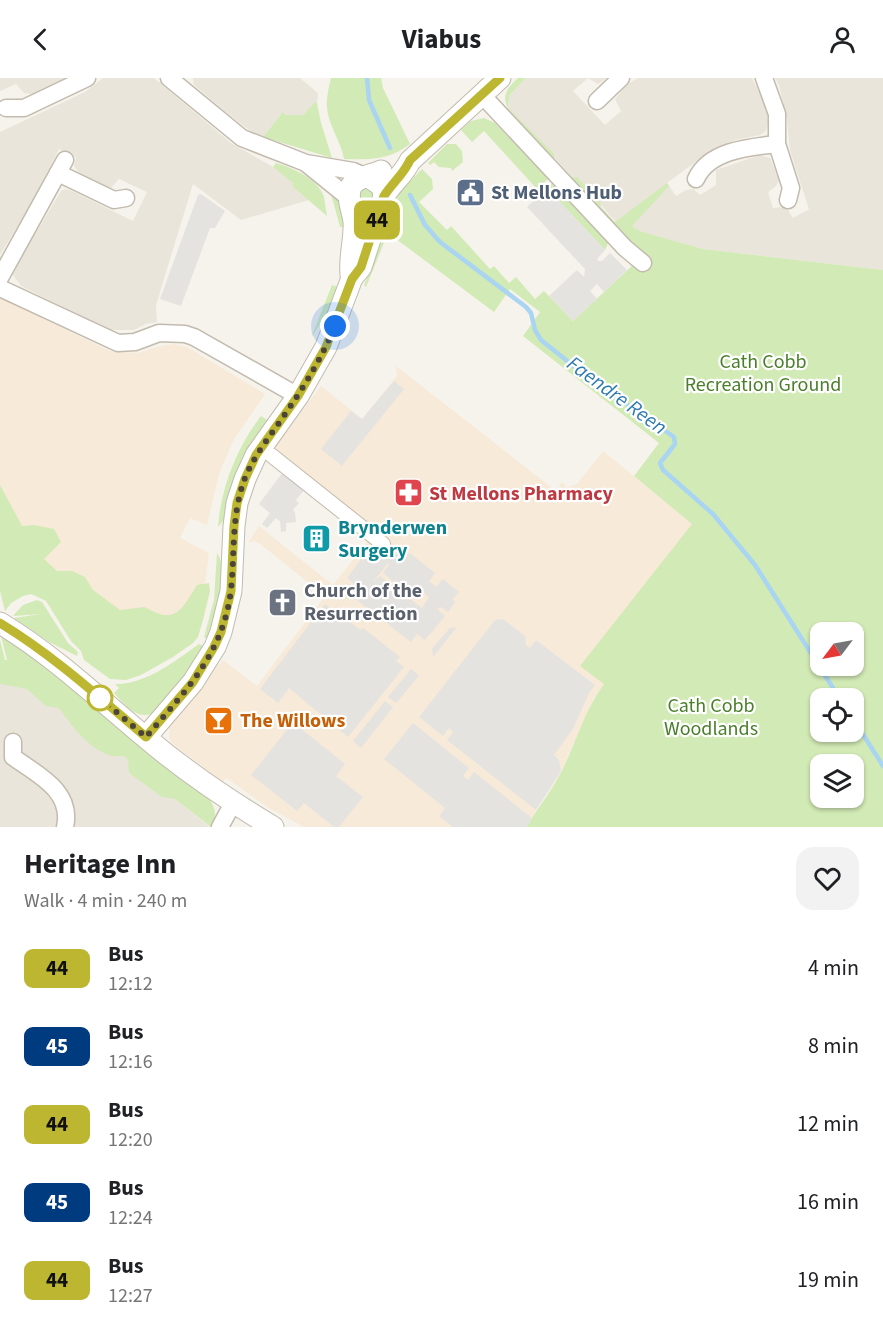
<!DOCTYPE html>
<meta charset="utf-8">
<style>
:root{--surface:#fff;--page:#f2f2f2;--text:#202124;--muted:#757577}
body{margin:0;font-family:"Source Sans 3",sans-serif;background:var(--page);color:var(--text);height:100vh;display:flex;flex-direction:column;font-size:22px;white-space:nowrap}
*{box-sizing:border-box;margin:0}
p{font-size:20px;color:var(--muted)}
.icon{flex:none;width:33px;height:33px;fill:none;stroke:currentColor;stroke-width:2;stroke-linecap:round;stroke-linejoin:round}
.map{position:relative;height:749px;overflow:hidden}
.sheet{display:flex;flex-direction:column;background:var(--surface);flex:1}
.sheet>*{flex:none}
.badge{padding:0 12px;border-radius:9px;font-size:21px;line-height:39px}
.needle{width:39px;rotate:238deg}
.buttons{position:absolute;left:810px;top:544px;display:grid;gap:12px}
.buttons a{display:grid;place-items:center;width:54px;height:54px;border-radius:12px;background:var(--surface);box-shadow:0 2px 4px #0004;font-size:30px}
.you{position:absolute;width:30px;height:30px;margin:-15px;border:4px solid #fff;border-radius:50%;background:#1a73e8;box-shadow:0 0 0 9px #1a73e833}
.map>.badge{position:absolute;translate:-50% -50%;box-shadow:0 0 0 3px #fff}
.round{display:grid;place-items:center;flex:none;width:63px;height:63px;border-radius:18px;background:var(--page)}
.overview{display:flex;align-items:center;justify-content:space-between;height:102px;padding:0 24px}
h1{font-size:28px;font-weight:700;line-height:45px}
ul{padding:0;list-style:none}
li{display:flex;align-items:center;gap:18px;height:78px;padding:0 24px}
li div{flex:1}
li b{display:block;font-size:22px}
li em{font-style:normal}
li .badge{min-width:66px;font-weight:700;text-align:center}
header{display:flex;justify-content:space-between;align-items:center;height:78px;padding:0 24px;background:var(--surface);font-size:27px;font-weight:700}
.map>svg:first-child{display:block}
.residential{fill:#eae5da}
.commercial{fill:#f7ead8}
.green{fill:#d2eab5;fill-rule:evenodd}
.parking{fill:#e5e3e0;fill-rule:evenodd}
.lines{fill:none;stroke-linecap:round;stroke-linejoin:round}
.stream{stroke:#a9d4f2;stroke-width:4.5}
.pedestrian-casing{stroke:#c2bbae;stroke-width:16}
.minor-casing{stroke:#c2bbae;stroke-width:19}
.tertiary-casing{stroke:#c2bbae;stroke-width:23}
.pedestrian{stroke:#fff;stroke-width:14}
.minor{stroke:#fff;stroke-width:16}
.tertiary{stroke:#fff;stroke-width:21}
.line-casing{stroke:#fff;stroke-width:14}
.line{stroke:#bdb631;stroke-width:9}
.walk{stroke:#4b4439;stroke-width:6;stroke-dasharray:0 10.8}
.stop-dot{fill:#fff;stroke:#bdb631;stroke-width:3}
.labels{text-anchor:middle;stroke-width:4.5;stroke-linejoin:round;paint-order:stroke}
.service-label{font-size:20px;font-weight:bold;fill:#4e5e75;stroke:#fff;text-anchor:start}
.park-label{font-size:20px;fill:#4a7f2a;stroke:#fff}
.health-label{font-size:20px;font-weight:bold;fill:#be3a42;stroke:#fff;text-anchor:start}
.culture-label{font-size:20px;font-weight:bold;fill:#0d838f;stroke:#fff;text-anchor:start}
.worship-label{font-size:20px;font-weight:bold;fill:#5b616d;stroke:#fff;text-anchor:start}
.food-label{font-size:20px;font-weight:bold;fill:#c56008;stroke:#fff;text-anchor:start}
.water-label{font-size:21px;font-style:italic;fill:#2e7ab2;stroke:#fff}
</style>
<header><svg class="icon" aria-label="back" viewBox="0 0 24 24"><path d="M15 5l-7 7 7 7"/></svg>Viabus<svg class="icon" aria-label="person" viewBox="0 0 24 24"><circle cx="12" cy="8" r="4"/><path d="M4 21q1-7 8-7t8 7"/></svg></header>
<div class="map">
<svg width="883" height="749" viewBox="0 0 883 749">
<rect width="100%" height="100%" fill="#f6f3ec"/>
<g class="residential">
<polygon points="0,0 65,0 31,16 24,15 16,6 0,13"/>
<polygon points="103,0 154,0 231,65 273,89 294,105 292,108 309,122 241,142 193,106 156,227 157,244 146,246 134,252 108,252 21,208 13,197 20,181 61,113 65,111 70,112 133,143 147,114 119,101 111,110 107,110 80,96 74,88 76,79 59,71 31,126 0,177 0,54 85,14"/>
<polygon points="193,0 300,0 318,15 317,25 314,25 303,37 286,37 283,34 263,59 249,52 227,35 194,7"/>
<polygon points="526,0 607,0 598,6 588,0 573,13 605,47 621,33 615,21 628,6 638,0 752,0 765,25 769,45 765,54 760,57 735,62 709,74 667,105 676,118 686,112 693,111 700,117 716,107 716,92 760,77 770,80 779,103 776,108 768,114 773,130 782,129 788,132 793,140 809,131 790,73 787,42 779,7 775,0 883,0 883,192 703,171 640,153 631,147 669,108 616,144 577,100 573,100 508,30 509,18"/>
<polygon points="0,598 26,606 119,673 175,721 210,749 0,749"/>
</g>
<g class="commercial">
<polygon points="0,220 110,273 137,275 161,268 174,266 187,269 265,316 233,363 219,396 207,447 190,440 180,460 209,475 201,539 173,573 0,453"/>
<polygon points="396,288 556,413 562,404 567,409 577,406 603,373 693,446 604,606 594,620 559,698 536,732 527,749 304,749 269,730 226,700 223,704 173,666 169,660 169,647 215,585 219,587 223,582 257,608 325,518 259,465 254,463 248,465 259,448 333,507 371,459 273,381 277,366 321,308 362,341 397,298"/>
</g>
<g class="green">
<path d="M331 0H381L383 10 410 66C390 82 369 82 344 81 341 63 328 47 327 29 326 20 329 9 331 0Z"/>
<path d="M518 0H526L509 18 508 30 554 76V81L573 100 577 99 600 124 601 129 615 144 667 105 669 108 632 148 640 153 703 171 883 192V749H527C536 731 550 716 559 698 576 667 582 636 604 606L580 588 692 446 634 398 659 365 523 258 540 234 510 211 494 234 388 155 366 209 364 207 400 113 422 91 432 101 433 111 419 124 447 152 451 148 490 191 494 188 509 205 516 199 535 221 544 213 573 243 635 185 505 32 508 30C501 17 508 9 518 0ZM820 555H854V588H820ZM820 621H854V654H820ZM820 687H854V720H820Z"/>
<polygon points="314,25 317,25 321,45 332,80 263,59 283,34 286,37 303,37"/>
<polygon points="484,40 495,45 548,101 537,111 484,53 472,64 461,52 471,43"/>
<polygon points="447,66 456,66 462,73 463,84 452,93 451,90 439,89 434,84 430,87 428,85"/>
<path d="M276 85C292 90 318 100 324 119 325 125 326 132 327 138L292 108 293 105 273 89Z"/>
<polygon points="552,106 608,165 605,172 547,110"/>
<circle cx="366" cy="118" r="7"/>
<polygon points="330,112 343,130 348,149 340,149"/>
<polygon points="332,207 338,209 331,229 311,260"/>
<path d="M261 338 273 346 229 420 223 443 218 449C221 409 237 369 261 338Z"/>
<path d="M0 407 22 448 34 447 54 451 61 464 44 481 57 493H72L85 499 93 512 120 532 145 529C175 547 181 533 197 507L209 505 210 513 203 542 198 559 193 565 173 579 141 597 126 602 110 601 84 582 81 573 71 563 46 523 31 516 23 518 11 525 5 533 0 513Z"/>
<path d="M217 475C231 497 215 539 209 562L204 559 214 522Z"/>
<polygon points="37,522 42,524 68,565 78,574 77,578 49,564 14,540 41,536 13,538 23,527"/>
<path d="M0 554 42 582 162 686 210 722C216 731 217 740 211 749L175 721 162 719 132 697 129 694 128 682 124 678C119 678 114 679 109 677 88 670 71 647 59 630L46 628 27 611 0 606V562L5 582H7Z"/>
<path d="M199 566 205 569 195 588 159 633C137 644 128 630 114 615L119 610 115 606C145 607 175 583 199 566Z"/>
</g>
<g class="parking">
<polygon points="547,110 605,172 597,181 598,183 602,183 610,175 627,192 604,214 597,206 590,213 597,221 573,243 549,218 577,192 584,199 585,191 527,129"/>
<polygon points="201,116 225,133 215,150 210,150 181,228 160,221 198,117"/>
<polygon points="394,303 404,311 341,389 341,387 321,371 351,333 362,341"/>
<polygon points="283,394 304,412 296,422 299,425 293,432 295,434 296,444 286,445 286,453 281,454 280,443 276,440 267,450 262,446 270,435 259,426"/>
<path d="M369 471 411 476 435 495 429 503 436 509 443 501 459 514 453 521 455 524 448 534 441 529 437 531 445 538 425 562 417 556 411 564 349 516 356 507 347 500ZM388 485 389 486 383 495 415 521 422 513 429 519 422 530 380 498 373 504Z"/>
<polygon points="325,526 334,533 336,528 347,537 345,540 360,552 363,550 400,579 396,583 404,589 348,659 289,610 278,625 260,611"/>
<polygon points="503,541 525,558 526,567 530,570 536,562 595,607 589,615 573,651 554,677 559,682 561,693 536,732 447,662 453,654 449,650 443,658 419,639 495,542"/>
<polygon points="457,549 433,579 432,571 450,550"/>
<polygon points="411,591 419,598 396,625 388,619"/>
<polygon points="385,623 393,629 361,670 353,663"/>
<polygon points="293,644 345,686 336,698 363,719 339,749 334,749 304,725 297,733 251,697"/>
<polygon points="413,645 469,690 463,698 468,702 474,694 532,740 527,749 453,749 439,738 445,730 384,681"/>
</g>
<g class="lines">
<g class="stream">
<polyline points="367,0 369,22 390,70"/>
<polyline points="410,117 425,147 440,164 526,229 531,235 535,252 541,262 586,298 674,359 675,366 660,385 663,392 713,436 755,487 840,621"/>
<polyline points="854,642 883,688"/>
</g>
<defs>
<polyline id="pedestrian" points="271,377 383,466"/>
<g id="minor">
<polyline points="169,0 242,60 306,85 353,93 367,99"/>
<polyline points="764,0 777,36 777,66 791,110 788,122"/>
<polyline points="482,17 625,170 643,185"/>
<polyline points="597,23 621,0"/>
<polyline points="6,30 24,30 87,0"/>
<polyline points="307,86 349,120"/>
<polyline points="58,95 114,122 126,120"/>
<path d="M696 101C709 72 750 69 777 66"/>
<polyline points="0,200 65,82"/>
<polyline points="0,210 118,265 135,264 159,255 185,256 194,259 298,318"/>
<path d="M13 664V679C38 697 73 713 65 749"/>
<polyline points="220,749 233,725"/>
</g>
<g id="tertiary">
<path d="M384 118C392 105 404 96 410 83L500 0"/>
<path d="M351 197C349 179 355 162 354 144 353 133 345 118 352 107 358 99 372 97 381 93"/>
<path d="M0 545C53 577 98 620 145 659 185 693 228 722 273 749"/>
<polyline points="146,659 193,604 215,569 221,554 231,513 234,448 237,425 245,401 256,377 298,318 326,269 352,200 361,189 384,118 382,108 369,99"/>
</g>
</defs>
<use href="#pedestrian" class="pedestrian-casing"/>
<use href="#minor" class="minor-casing"/>
<use href="#tertiary" class="tertiary-casing"/>
<use href="#pedestrian" class="pedestrian"/>
<use href="#minor" class="minor"/>
<use href="#tertiary" class="tertiary"/>
</g>
<g class="lines">
<defs>
<path id="line" d="M0 545C53 577 99 619 146 659L193 604 214 569 221 554 231 513 234 448 237 425 245 401 256 377 298 318 326 269 352 201 361 189 384 118C392 105 404 96 410 82L500 0"/>
</defs>
<use href="#line" class="line-casing"/>
<use href="#line" class="line"/>
<path class="walk" d="M100 620 146 659C185 613 223 577 231 512 235 474 231 437 245 400 254 378 268 361 281 342 302 312 321 282 335 248"/>
</g>
<defs>
<symbol id="civic-square" viewBox="-11 -11 22 22"><rect x="-9" y="-9" width="18" height="18" rx="4" fill="#5c6f8a" stroke="#fff"/><path d="M-.6-6.5H3V-4.5H.6V-3L4-1V1h2V6H-6V1h2V-1L-.6-3ZM-1.2 2.5V6h2.4V2.5Z" fill="#fff"/></symbol>
<symbol id="pharmacy-square" viewBox="-11 -11 22 22"><rect x="-9" y="-9" width="18" height="18" rx="4" fill="#e0444e" stroke="#fff"/><path d="M-2-6h4v4h4v4h-4v4h-4v-4h-4v-4h4Z" fill="#fff"/></symbol>
<symbol id="building-square" viewBox="-11 -11 22 22"><rect x="-9" y="-9" width="18" height="18" rx="4" fill="#0f9aa8" stroke="#fff"/><path d="M-4-6H4V6H1V3H-1V6H-4ZM-2.5-4.3h1.7v1.8h-1.7ZM.8-4.3h1.7v1.8H.8ZM-2.5-1h1.7V.8h-1.7ZM.8-1h1.7V.8H.8Z" fill="#fff"/></symbol>
<symbol id="church-square" viewBox="-11 -11 22 22"><rect x="-9" y="-9" width="18" height="18" rx="4" fill="#6b7280" stroke="#fff"/><path d="M-1.2-6h2.4v3.5h3.3v2.4h-3.3V6h-2.4V-.1h-3.3v-2.4h3.3Z" fill="#fff"/></symbol>
<symbol id="bar-square" viewBox="-11 -11 22 22"><rect x="-9" y="-9" width="18" height="18" rx="4" fill="#e8710a" stroke="#fff"/><path d="M-6-5H6L.8 .8V4.5H3.5V6h-7V4.5H-.8V.8Z" fill="#fff"/></symbol>
</defs>
<g fill-rule="evenodd">
<use href="#civic-square" x="454" y="98" width="33" height="33"/>
<use href="#pharmacy-square" x="392" y="398" width="33" height="33"/>
<use href="#building-square" x="300" y="444" width="33" height="33"/>
<use href="#church-square" x="266" y="508" width="33" height="33"/>
<use href="#bar-square" x="202" y="626" width="33" height="33"/>
</g>
<circle class="stop-dot" cx="100" cy="620" r="12"/>
<g class="labels">
<g class="service-label">
<text x="491" y="121">St Mellons Hub</text>
</g>
<g class="park-label">
<text x="763" y="290">Cath Cobb<tspan x="763" dy="23">Recreation Ground</tspan></text>
<text x="711" y="634">Cath Cobb<tspan x="711" dy="23">Woodlands</tspan></text>
</g>
<g class="health-label">
<text x="429" y="422">St Mellons Pharmacy</text>
</g>
<g class="culture-label">
<text x="338" y="456">Brynderwen<tspan x="338" dy="23">Surgery</tspan></text>
</g>
<g class="worship-label">
<text x="304" y="519">Church of the<tspan x="304" dy="23">Resurrection</tspan></text>
</g>
<g class="food-label">
<text x="240" y="649">The Willows</text>
</g>
<g class="water-label">
<text transform="translate(617 317) rotate(36)" y="7">Faendre Reen</text>
</g>
</g>
</svg>
<div class="buttons">
<a><svg class="needle" viewBox="-14 -14 28 28"><path d="M0-13l5 13h-10z" fill="#e53935"/><path d="M0 13l5-13h-10z" fill="#757577"/></svg></a>
<a><svg class="icon" aria-label="locate" viewBox="0 0 24 24"><circle cx="12" cy="12" r="6"/><path d="M12 2v4M12 18v4M2 12h4M18 12h4"/></svg></a>
<a><svg class="icon" aria-label="layers" viewBox="0 0 24 24"><path d="M12 4l9 5-9 5-9-5zM3 14l9 5 9-5"/></svg></a>
</div>
<div class="you" style="left:335px;top:248px"></div>
<b class="badge" style="left:377px;top:142px;background:#bdb631;color:#111">44</b>
</div>
<section class="sheet">
<div class="overview"><div><h1>Heritage Inn</h1><p>Walk · 4 min · 240 m</p></div><a class="round"><svg class="icon" aria-label="heart" viewBox="0 0 24 24"><path d="M12 20l-8-8c-3-5 5-10 8-4 3-6 11-1 8 4z"/></svg></a></div>
<ul>
<li><span class="badge" style="background:#bdb631;color:#111">44</span><div><b>Bus</b><p>12:12</p></div><em>4 min</em></li>
<li><span class="badge" style="background:#003b80;color:#fff">45</span><div><b>Bus</b><p>12:16</p></div><em>8 min</em></li>
<li><span class="badge" style="background:#bdb631;color:#111">44</span><div><b>Bus</b><p>12:20</p></div><em>12 min</em></li>
<li><span class="badge" style="background:#003b80;color:#fff">45</span><div><b>Bus</b><p>12:24</p></div><em>16 min</em></li>
<li><span class="badge" style="background:#bdb631;color:#111">44</span><div><b>Bus</b><p>12:27</p></div><em>19 min</em></li>
</ul>
</section>
